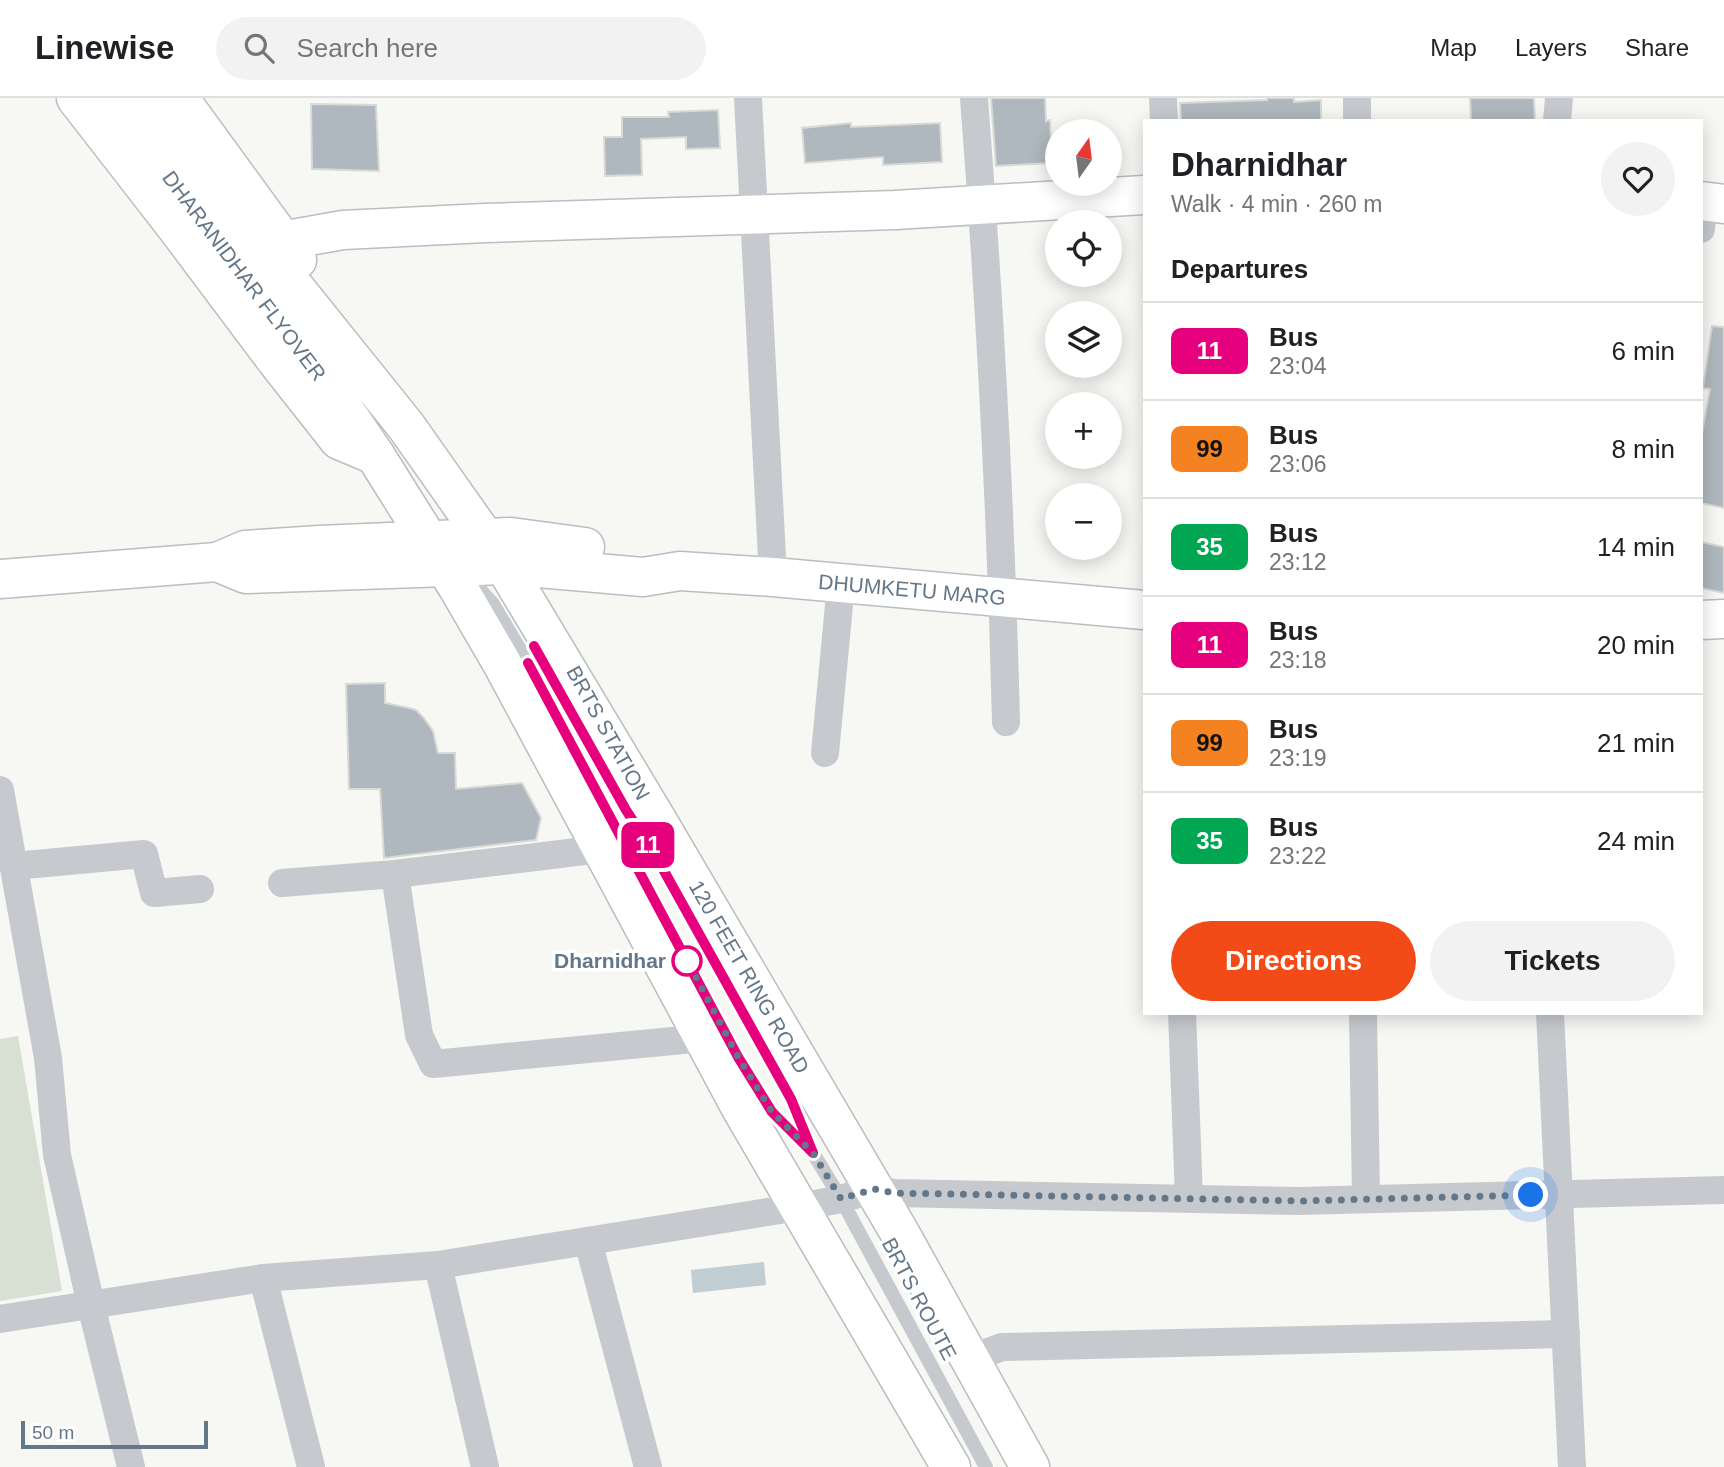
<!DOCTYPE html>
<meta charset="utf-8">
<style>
:root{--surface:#fff;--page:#f2f2f2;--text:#202124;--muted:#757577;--line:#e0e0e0;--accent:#f34b17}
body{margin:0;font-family:Arial,sans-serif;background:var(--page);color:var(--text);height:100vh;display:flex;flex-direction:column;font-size:26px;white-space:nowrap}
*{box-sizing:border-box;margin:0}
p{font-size:23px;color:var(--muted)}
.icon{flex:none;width:38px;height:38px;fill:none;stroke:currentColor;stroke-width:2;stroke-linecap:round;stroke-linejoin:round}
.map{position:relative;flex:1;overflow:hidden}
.details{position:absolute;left:1143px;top:21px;width:560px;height:896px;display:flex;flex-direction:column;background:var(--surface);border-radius:0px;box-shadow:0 4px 18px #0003}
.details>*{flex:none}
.badge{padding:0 14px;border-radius:10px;font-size:24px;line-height:46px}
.needle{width:46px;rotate:14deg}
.controls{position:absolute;left:1045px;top:21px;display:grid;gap:14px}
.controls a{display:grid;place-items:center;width:77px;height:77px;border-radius:50%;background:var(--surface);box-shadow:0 4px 18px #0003;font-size:35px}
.scale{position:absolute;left:21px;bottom:18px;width:187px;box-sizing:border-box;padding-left:7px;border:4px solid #637788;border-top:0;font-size:19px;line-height:24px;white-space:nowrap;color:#637788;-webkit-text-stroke:5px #fff;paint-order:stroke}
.you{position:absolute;width:35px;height:35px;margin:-18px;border:5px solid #fff;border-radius:50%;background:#1a73e8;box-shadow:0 0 0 10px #1a73e833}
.map>.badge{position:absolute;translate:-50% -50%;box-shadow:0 0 0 4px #fff}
h2{padding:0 28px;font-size:26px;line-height:63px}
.round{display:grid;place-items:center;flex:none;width:74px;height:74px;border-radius:37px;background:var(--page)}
.summary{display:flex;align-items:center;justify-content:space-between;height:119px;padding:0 28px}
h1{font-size:33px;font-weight:700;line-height:52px}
.action{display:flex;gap:14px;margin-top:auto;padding:14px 28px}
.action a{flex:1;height:80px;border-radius:42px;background:var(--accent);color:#fff;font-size:28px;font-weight:700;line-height:80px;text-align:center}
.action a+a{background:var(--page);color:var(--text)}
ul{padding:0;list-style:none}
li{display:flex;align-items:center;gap:21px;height:98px;padding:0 28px;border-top:2px solid var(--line)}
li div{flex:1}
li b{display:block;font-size:26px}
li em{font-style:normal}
li .badge{min-width:77px;font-weight:700;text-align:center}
header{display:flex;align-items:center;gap:42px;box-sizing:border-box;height:98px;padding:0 35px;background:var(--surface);border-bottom:2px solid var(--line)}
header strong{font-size:33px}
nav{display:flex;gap:38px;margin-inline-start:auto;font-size:24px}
.search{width:490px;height:63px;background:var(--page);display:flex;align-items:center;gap:18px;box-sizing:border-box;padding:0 24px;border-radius:38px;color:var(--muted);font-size:26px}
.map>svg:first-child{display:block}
.green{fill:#d8e0d4}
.water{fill:#c0cdd2}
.building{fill:#afb8be;stroke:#d9d9d6;stroke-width:2}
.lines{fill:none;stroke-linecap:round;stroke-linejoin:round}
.secondary-casing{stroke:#b8bec2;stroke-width:41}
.primary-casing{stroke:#b9bdc1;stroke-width:41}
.lane{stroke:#c6cace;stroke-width:14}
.street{stroke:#c6cace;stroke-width:28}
.secondary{stroke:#fff;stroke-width:38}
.primary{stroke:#fff;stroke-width:38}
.line-casing{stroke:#fff;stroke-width:16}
.line{stroke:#e6007e;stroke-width:10}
.walk{stroke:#637788;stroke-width:7;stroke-dasharray:0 12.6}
.stop-dot{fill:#fff;stroke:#e6007e;stroke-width:3.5}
.labels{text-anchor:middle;stroke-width:7;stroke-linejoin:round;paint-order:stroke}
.street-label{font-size:21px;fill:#637788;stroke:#fff}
.stop-label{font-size:21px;font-weight:bold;fill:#637788;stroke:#fff;text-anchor:end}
</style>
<header>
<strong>Linewise</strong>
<div class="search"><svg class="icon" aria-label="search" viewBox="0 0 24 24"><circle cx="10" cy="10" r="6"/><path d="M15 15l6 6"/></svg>Search here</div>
<nav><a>Map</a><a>Layers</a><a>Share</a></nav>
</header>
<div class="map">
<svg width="1724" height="1369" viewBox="0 0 1724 1369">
<rect width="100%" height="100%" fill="#f7f7f4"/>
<polygon class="green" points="18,938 62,1193 0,1203 0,941"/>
<polygon class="water" points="764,1164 766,1187 693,1195 691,1172"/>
<g class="building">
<polygon points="991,0 1045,0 1046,23 1050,22 1052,65 996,68"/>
<polygon points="1267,0 1294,0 1294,4 1321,2 1321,23 1181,23 1180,5 1267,2"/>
<polygon points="1470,0 1534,0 1535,23 1471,23"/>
<polygon points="311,6 376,7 379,73 312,71"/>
<polygon points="718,12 720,50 686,51 686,39 641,41 642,77 605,78 604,39 622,39 622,19 669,19 668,14"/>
<polygon points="851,25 851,29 940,25 942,64 883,67 883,59 805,65 802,30"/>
<polygon points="1712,228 1724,229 1724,410 1701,405 1701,341 1710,291 1703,290"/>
<polygon points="1701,444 1724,449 1724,495 1701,490"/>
<polygon points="385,585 385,605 409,610 416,612 423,619 433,633 438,655 455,655 456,691 522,685 541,720 536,742 384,760 380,691 349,691 346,586"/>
</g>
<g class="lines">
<defs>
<g id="secondary">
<polyline points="76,0 177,130 276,262 339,342 375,357"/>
<polyline points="179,0 297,162"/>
<polyline points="1701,103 1724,106"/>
<polyline points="281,143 343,132 485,125 895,112 1144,97"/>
<polyline points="217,464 246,476 504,467 643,479 680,473 773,479 1144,512"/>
<polyline points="0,481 217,464 245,452 319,447 485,440 511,439 585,449"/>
<polyline points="1701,522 1724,521"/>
</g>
<g id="primary">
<polyline points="112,0 343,310 375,357 457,488 503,567 742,1012 951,1369"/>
<polyline points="150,0 238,119 406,328 504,467 657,722 901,1137 1030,1369"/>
</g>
</defs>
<use href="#secondary" class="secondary-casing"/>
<use href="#primary" class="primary-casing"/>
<g class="lane">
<polyline points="473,484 493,506 528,565 739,959 772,1014 807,1049"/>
<polyline points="588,644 626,712 654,755 791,1001 813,1055 841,1101 986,1369"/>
</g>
<g class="street">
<polyline points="748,0 773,479"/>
<path d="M974 0C990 208 1001 416 1006 624"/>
<polyline points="1163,0 1164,23"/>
<polyline points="1357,0 1357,23"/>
<polyline points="1557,23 1559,0"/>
<polyline points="1701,131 1703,104"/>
<polyline points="825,655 841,486"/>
<polyline points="0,692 48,960 57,1057 91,1207 131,1369"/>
<polyline points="14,768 144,756 154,795 200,791"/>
<polyline points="395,776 419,937 433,966 704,940"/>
<polyline points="282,785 395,776 601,751"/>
<polyline points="1182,915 1189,1100"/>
<polyline points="1363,915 1366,1101"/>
<polyline points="1550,915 1572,1369"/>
<polyline points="588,1143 648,1369"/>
<polyline points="438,1167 485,1369"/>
<polyline points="263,1180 311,1369"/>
<polyline points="0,1221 263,1180 438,1167 799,1109 841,1101 874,1091 894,1095 1299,1103 1724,1092"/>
<polyline points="969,1261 1002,1249 1566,1236"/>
</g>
<use href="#secondary" class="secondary"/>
<use href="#primary" class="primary"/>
</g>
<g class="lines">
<defs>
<polyline id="line" points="528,565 738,959 772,1014 813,1055 791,1001 654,755 626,712 534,548"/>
</defs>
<use href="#line" class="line-casing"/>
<use href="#line" class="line"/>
<polyline class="walk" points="687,863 686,860 738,959 772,1014 813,1055 841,1101 874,1091 894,1095 1299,1103 1531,1097"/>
</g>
<circle class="stop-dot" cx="687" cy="863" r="14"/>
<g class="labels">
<g class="street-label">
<text transform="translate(244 178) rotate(53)" y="7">DHARANIDHAR FLYOVER</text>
<text transform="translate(912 492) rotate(5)" y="7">DHUMKETU MARG</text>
<text transform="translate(608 635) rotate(61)" y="7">BRTS STATION</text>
<text transform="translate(749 879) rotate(60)" y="7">120 FEET RING ROAD</text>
<text transform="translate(919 1201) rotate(62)" y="7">BRTS ROUTE</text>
</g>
<g class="stop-label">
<text x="666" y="870">Dharnidhar</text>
</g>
</g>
</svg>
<div class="controls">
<a><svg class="needle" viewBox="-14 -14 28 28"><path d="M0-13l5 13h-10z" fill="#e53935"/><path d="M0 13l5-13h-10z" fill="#757577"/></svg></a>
<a><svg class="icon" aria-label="locate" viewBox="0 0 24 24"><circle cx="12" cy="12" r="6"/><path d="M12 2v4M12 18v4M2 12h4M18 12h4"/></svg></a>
<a><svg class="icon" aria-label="layers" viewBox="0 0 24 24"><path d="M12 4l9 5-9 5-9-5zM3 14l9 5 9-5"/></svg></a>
<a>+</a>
<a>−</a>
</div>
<div class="scale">50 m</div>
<div class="you" style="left:1531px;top:1097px"></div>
<b class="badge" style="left:648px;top:747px;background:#e6007e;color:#fff">11</b>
<section class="details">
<div class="summary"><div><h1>Dharnidhar</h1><p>Walk · 4 min · 260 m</p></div><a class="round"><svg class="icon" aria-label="heart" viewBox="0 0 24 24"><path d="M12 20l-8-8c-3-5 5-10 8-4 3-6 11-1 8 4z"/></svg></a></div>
<h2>Departures</h2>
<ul>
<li><span class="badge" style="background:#e6007e;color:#fff">11</span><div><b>Bus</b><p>23:04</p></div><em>6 min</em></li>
<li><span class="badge" style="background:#f58220;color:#111">99</span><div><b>Bus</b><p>23:06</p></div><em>8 min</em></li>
<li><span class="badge" style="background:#00a651;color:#fff">35</span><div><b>Bus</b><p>23:12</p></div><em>14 min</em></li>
<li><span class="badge" style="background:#e6007e;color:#fff">11</span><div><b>Bus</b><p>23:18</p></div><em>20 min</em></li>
<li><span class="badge" style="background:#f58220;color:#111">99</span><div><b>Bus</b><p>23:19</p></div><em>21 min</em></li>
<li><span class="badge" style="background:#00a651;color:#fff">35</span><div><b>Bus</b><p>23:22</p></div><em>24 min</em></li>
</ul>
<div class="action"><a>Directions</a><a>Tickets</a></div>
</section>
</div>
